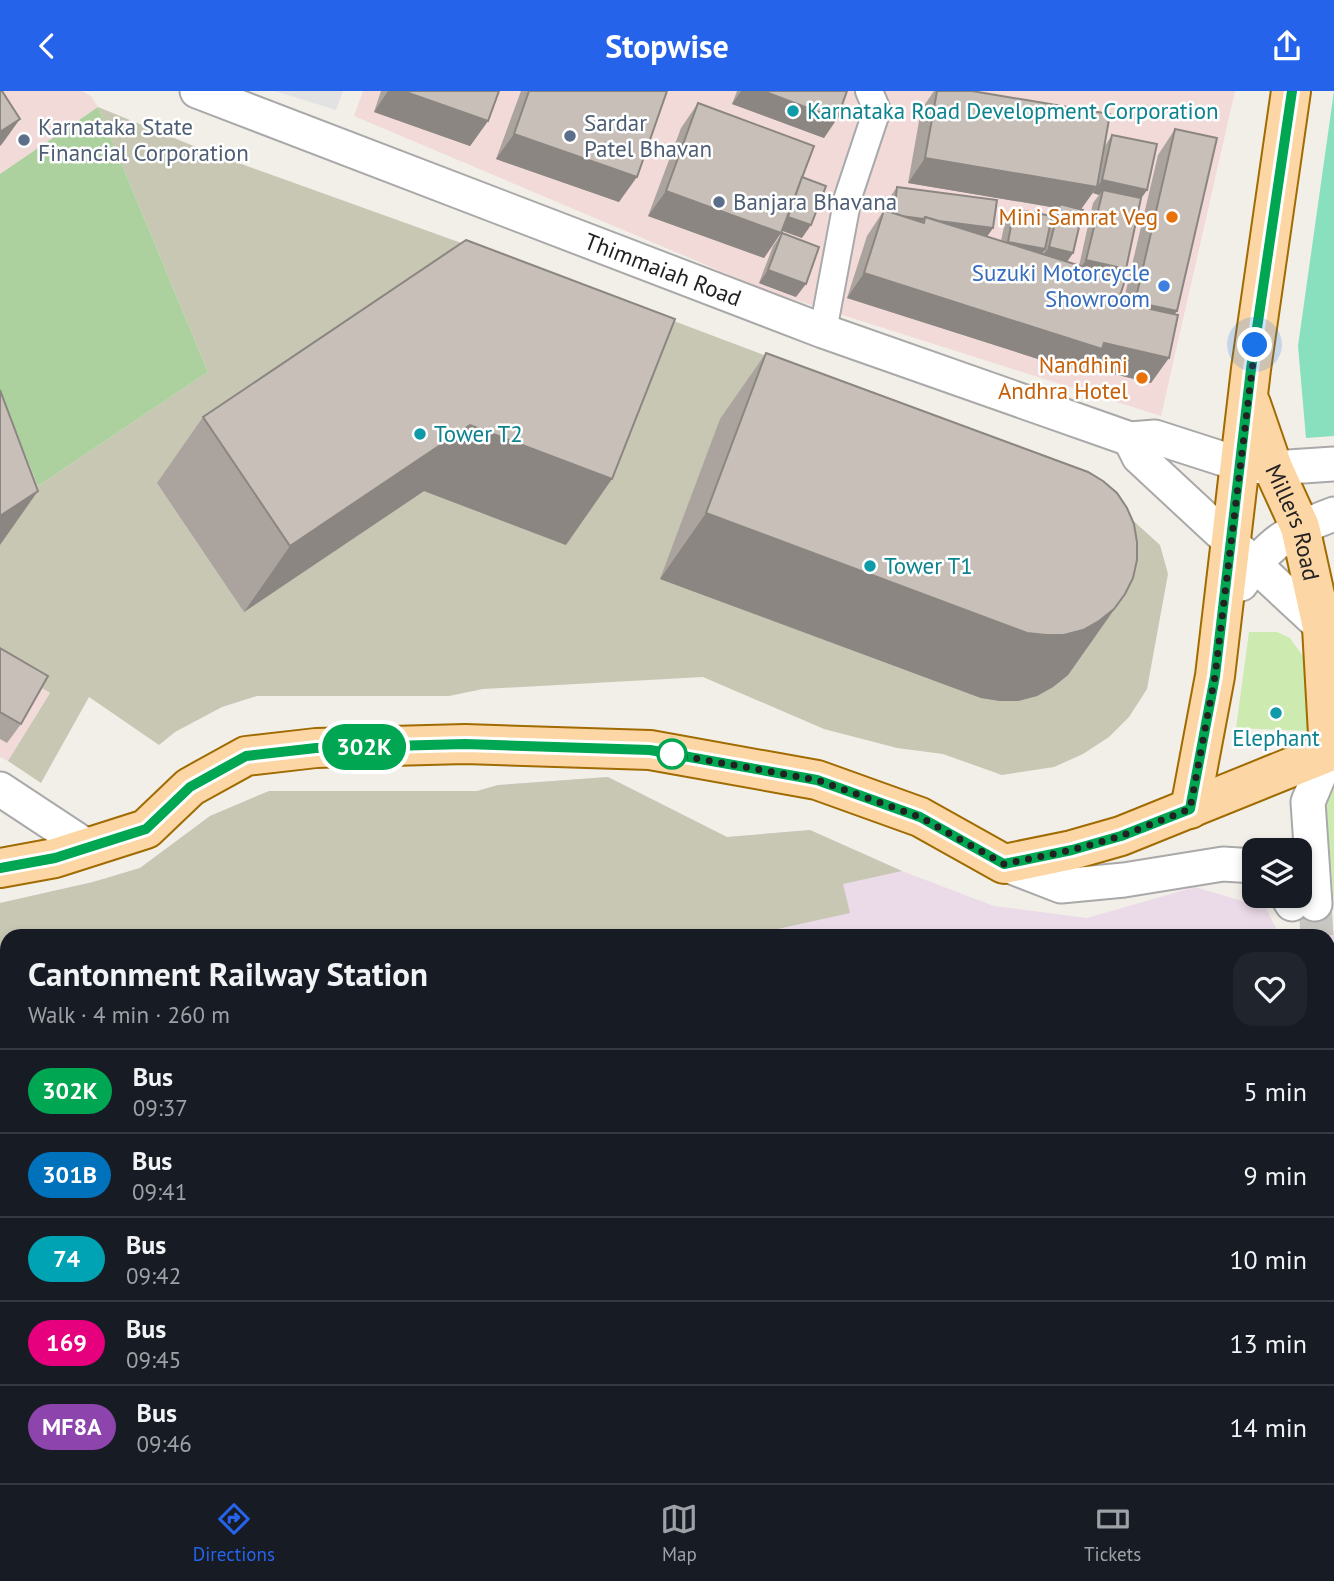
<!DOCTYPE html>
<meta charset="utf-8">
<style>
:root{--surface:#171b24;--page:#20242c;--text:#f1f3f6;--muted:#9ea1a6;--line:#363941;--accent:#2563eb}
body{margin:0;font-family:"PT Sans",sans-serif;background:var(--page);color:var(--text);height:100vh;display:flex;flex-direction:column;font-size:26px;white-space:nowrap}
*{box-sizing:border-box;margin:0}
p{font-size:23px;color:var(--muted)}
.icon{flex:none;width:38px;height:38px;fill:none;stroke:currentColor;stroke-width:2;stroke-linecap:round;stroke-linejoin:round}
.map{position:relative;flex:1;overflow:hidden}
.side{position:absolute;left:0px;top:838px;width:1335px;height:555px;display:flex;flex-direction:column;background:var(--surface);border-radius:21px 21px 0 0;box-shadow:0 4px 10px #0003}
.side>*{flex:none}
.badge{padding:0 14px;border-radius:23px;font-size:24px;line-height:46px}
.fabs{position:absolute;left:1242px;top:747px;display:grid;gap:14px}
.fabs a{display:grid;place-items:center;width:70px;height:70px;border-radius:14px;background:var(--surface);box-shadow:0 4px 10px #0003;font-size:35px}
.you{position:absolute;width:35px;height:35px;margin:-18px;border:5px solid #fff;border-radius:50%;background:#1a73e8;box-shadow:0 0 0 10px #1a73e833}
.map>.badge{position:absolute;translate:-50% -50%;box-shadow:0 0 0 4px #fff}
.round{display:grid;place-items:center;flex:none;width:74px;height:74px;border-radius:21px;background:var(--page)}
.summary{display:flex;align-items:center;justify-content:space-between;height:119px;padding:0 28px}
h1{font-size:33px;font-weight:800;line-height:52px}
ul{padding:0;list-style:none}
li{display:flex;align-items:center;gap:21px;height:84px;padding:0 28px;border-top:2px solid var(--line)}
li div{flex:1}
li b{display:block;font-size:26px}
li em{font-style:normal}
li .badge{min-width:77px;font-weight:700;text-align:center}
header{display:flex;justify-content:space-between;align-items:center;height:91px;padding:0 28px;background:var(--accent);color:#fff;font-size:32px;font-weight:800}
.dock{display:flex;justify-content:space-around;align-items:center;height:98px;border-top:2px solid var(--line);background:var(--surface);font-size:19px;color:var(--muted)}
.dock a{display:grid;justify-items:center;gap:4px}
.dock .current{color:var(--accent)}
.map>svg:first-child{display:block}
.residential{fill:#e0dfdf}
.commercial{fill:#f2dad9}
.industrial{fill:#ebdbe8}
.construction{fill:#c7c7b4}
.grass{fill:#cdebb0}
.forest{fill:#add19e}
.pitch{fill:#88e0be}
.parking{fill:#e2e2e2}
.lines{fill:none;stroke-linecap:round;stroke-linejoin:round}
.tertiary-tunnel{stroke:#c8c6c1;stroke-width:33;stroke-dasharray:33 17;stroke-linecap:butt}
.minor-casing{stroke:#a9a9a9;stroke-width:30}
.tertiary-casing{stroke:#a9a9a9;stroke-width:37}
.primary-casing{stroke:#a06b00;stroke-width:42}
.minor{stroke:#fff;stroke-width:26}
.tertiary{stroke:#fff;stroke-width:33}
.primary{stroke:#fcd6a4;stroke-width:38}
.rail-casing{stroke:#707070;stroke-width:8}
.rail{stroke:#fff;stroke-width:5;stroke-dasharray:16;stroke-linecap:butt}
.wall{fill:#aba49e;fill-rule:evenodd}
.shaded-wall{fill:#8b8681}
.building{fill:#c7bfb8;stroke:#8b8681;stroke-width:2}
.line-casing{stroke:#fff;stroke-width:16}
.line{stroke:#00a651;stroke-width:10}
.walk{stroke:#222;stroke-width:7;stroke-dasharray:0 12.6}
.culture-dot{fill:#0f9aa8;stroke:#fff;stroke-width:2.5}
.service-dot{fill:#5c6f8a;stroke:#fff;stroke-width:2.5}
.food-dot{fill:#e8710a;stroke:#fff;stroke-width:2.5}
.shop-dot{fill:#3f7fe0;stroke:#fff;stroke-width:2.5}
.stop-dot{fill:#fff;stroke:#00a651;stroke-width:3.5}
.labels{text-anchor:middle;stroke-width:5;stroke-linejoin:round;paint-order:stroke}
.culture-label{font-size:23px;fill:#0d838f;stroke:#fff;text-anchor:start}
.service-label{font-size:23px;fill:#4e5e75;stroke:#fff;text-anchor:start}
.food-label{font-size:23px;fill:#c56008;stroke:#fff;text-anchor:end}
.street-label{font-size:23px;fill:#222;stroke:#fff}
.shop-label{font-size:23px;fill:#366cbe;stroke:#fff;text-anchor:end}
</style>
<header><svg class="icon" aria-label="back" viewBox="0 0 24 24"><path d="M15 5l-7 7 7 7"/></svg>Stopwise<svg class="icon" aria-label="share" viewBox="0 0 24 24"><path d="M12 15V3M7 8l5-5 5 5M5 13v7h14v-7"/></svg></header>
<div class="map">
<svg width="1334" height="1392" viewBox="0 0 1334 1392">
<rect width="100%" height="100%" fill="#f2efe9"/>
<g class="residential">
<polygon points="7,1291 7,1386 238,1386 239,1392 0,1392 0,1292"/>
<polygon points="400,1386 712,1386 707,1392 395,1392"/>
<polygon points="825,1386 1079,1386 1079,1392 819,1392"/>
</g>
<g class="commercial">
<polygon points="0,0 82,0 91,5 98,16 0,83"/>
<polygon points="363,0 1235,0 1161,325 770,201 354,25"/>
<polygon points="0,571 50,602 8,670 0,666"/>
</g>
<g class="industrial">
<polygon points="608,686 727,746 810,739 902,780 994,815 1087,827 1195,796 1266,817 1280,845 7,845 7,1291 0,1292 0,812 93,791 140,777 210,725 269,700 477,700 498,694"/>
<polygon points="1334,841 1334,930 1328,930 1328,845 1301,845"/>
</g>
<g class="construction">
<polygon points="98,16 211,62 581,195 1000,353 1106,405 1160,454 1168,483 1147,598 1129,626 1109,646 1083,663 1054,676 1002,684 943,663 897,657 824,638 703,586 483,598 449,605 257,605 222,616 175,641 159,654 89,606 41,692 8,670 50,602 0,571 0,300 38,395 208,281"/>
<polygon points="608,686 727,746 810,739 902,780 843,793 850,822 746,845 7,845 7,881 0,880 0,812 93,791 140,777 210,725 269,700 477,700 498,694"/>
<polygon points="238,1386 400,1386 395,1392 239,1392"/>
</g>
<g class="grass">
<polygon points="1249,541 1277,541 1290,547 1305,568 1310,640 1236,637"/>
<polygon points="1334,690 1334,811 1325,705"/>
<polygon points="1334,1109 1334,1392 1303,1392 1299,1386 1328,1386 1328,1110"/>
<polygon points="1123,1386 1281,1386 1285,1392 1123,1392"/>
</g>
<polygon class="forest" points="98,16 208,281 38,395 0,300 0,83"/>
<polygon class="pitch" points="1334,0 1334,345 1306,347 1298,255"/>
<polygon class="parking" points="275,0 343,0 336,19"/>
<g class="lines">
<polyline class="tertiary-tunnel" points="1315,813 1317,845"/>
<defs>
<g id="minor">
<polyline points="823,240 848,106 877,19 869,0"/>
<polyline points="168,1392 191,1386"/>
</g>
<g id="tertiary">
<path id="s1" d="M197 0 823 240 1130 348 1155 346 1239 373 1273 377 1334 373"/>
<polyline points="1130,348 1139,366 1322,536"/>
<path d="M1241 493C1268 452 1288 440 1334 423"/>
<polyline points="0,698 88,756"/>
<polyline points="1004,773 1061,795 1124,789 1223,773 1255,775"/>
<polyline points="1287,805 1292,813"/>
<polyline points="1315,813 1308,711 1329,661"/>
<polyline points="741,1392 746,1386"/>
<polyline points="778,1392 783,1386"/>
</g>
<g id="primary">
<path id="s2" d="M1251 313 1273 377 1300 436 1322 536 1334 556"/>
<polyline points="1322,536 1329,661"/>
<polyline points="1190,718 1215,585 1251,278 1291,0"/>
<polyline points="0,777 55,767 146,738 190,696 246,665 316,657 465,653 650,659 817,689 920,726 1004,773 1072,759 1121,745 1329,661"/>
<polyline points="1328,1081 1334,1080"/>
</g>
</defs>
<use href="#minor" class="minor-casing"/>
<use href="#tertiary" class="tertiary-casing"/>
<use href="#primary" class="primary-casing"/>
<use href="#minor" class="minor"/>
<use href="#tertiary" class="tertiary"/>
<use href="#primary" class="primary"/>
<defs>
<g id="rail">
<polyline points="1328,868 1334,868"/>
<polyline points="1328,888 1334,888"/>
<polyline points="0,1119 7,1118"/>
<polyline points="0,1161 7,1160"/>
</g>
</defs>
<use href="#rail" class="rail-casing"/>
<use href="#rail" class="rail"/>
</g>
<g class="wall">
<polygon points="381,0 499,0 488,30 470,55 374,21"/>
<polygon points="521,0 667,0 619,111 496,68"/>
<polygon points="737,0 847,0 824,47 732,13"/>
<path d="M934 0H972L1104 56 1112 44 1147 99 1141 107 1126 178 1119 187 1118 211 1123 212 1158 64 1175 38V223L1151 292 1089 277 1085 283 847 207 867 145 884 119 887 120 888 109 897 96 993 137 987 145 1001 150 1005 131 1014 118 1052 125 1057 117 908 92 921 19ZM1094 100 1093 102 1099 104 1093 112 1079 175 1067 171 1073 162 1081 118Z"/>
<polygon points="698,12 802,86 802,147 782,140 764,167 648,125 681,37"/>
<polygon points="782,142 796,206 759,192 773,155"/>
<polygon points="466,149 566,454 424,400 244,521 157,392 203,326"/>
<polygon points="766,262 1125,503 1068,584 1053,596 1037,605 1018,610 1000,610 981,607 660,488 720,328"/>
<polygon points="0,557 21,633 7,652 0,648"/>
<polygon points="263,1386 347,1386 341,1392 269,1392"/>
<polygon points="533,1386 622,1386 616,1392 529,1392"/>
<polygon points="958,1386 1077,1386 1076,1392 958,1392"/>
</g>
<g class="shaded-wall">
<polygon points="388,0 403,0 488,30 470,55 374,21"/>
<polygon points="741,0 763,0 837,28 824,47 732,13"/>
<polygon points="20,28 2,53 0,55 0,41"/>
<polygon points="514,43 637,86 619,111 496,68"/>
<polygon points="925,67 1097,96 1079,121 1060,113 1057,117 908,92"/>
<polygon points="1102,89 1147,99 1138,112 1103,99 1099,104 1093,102"/>
<polygon points="666,100 781,142 764,167 648,125"/>
<polygon points="784,124 811,134 802,147 775,137"/>
<polygon points="894,124 924,128 915,141"/>
<polygon points="925,128 993,137 984,150 924,132"/>
<polygon points="1008,151 1045,158 1036,171 999,164"/>
<polygon points="1049,156 1073,162 1064,175 1040,169"/>
<polygon points="1086,169 1126,178 1116,191 1077,182"/>
<polygon points="768,179 806,193 796,206 759,192"/>
<polygon points="864,182 1104,252 1169,267 1151,292 1089,277 1085,283 847,207"/>
<polygon points="1135,211 1177,220 1159,246 1118,236"/>
<polygon points="470,334 612,388 566,454 424,400 244,521 290,455"/>
<polygon points="38,400 0,454 0,425"/>
<polygon points="706,422 1125,503 1068,584 1053,596 1037,605 1018,610 1000,610 981,607 660,488"/>
<polygon points="7,971 7,992 0,994 0,972"/>
<polygon points="7,1036 7,1053 0,1054 0,1037"/>
<polygon points="339,1386 347,1386 341,1392 332,1392"/>
<polygon points="618,1386 622,1386 616,1392 612,1392"/>
</g>
<g class="building">
<polygon points="0,0 2,0 20,28 0,41"/>
<polygon points="403,0 499,0 488,30"/>
<polygon points="529,0 667,0 637,86 514,43"/>
<polygon points="763,0 847,0 837,28"/>
<polygon points="937,0 972,0 1110,23 1097,96 925,67"/>
<polygon points="698,12 814,55 781,142 666,100"/>
<polygon points="1175,38 1217,47 1177,220 1135,211"/>
<polygon points="1112,44 1157,53 1147,99 1102,89"/>
<polygon points="802,86 826,95 811,134 788,126"/>
<polygon points="897,96 997,109 993,137 939,130 925,126 924,128 901,125 894,123"/>
<polygon points="1103,99 1141,107 1126,178 1086,169"/>
<polygon points="1060,113 1083,119 1073,162 1049,156"/>
<polygon points="1014,118 1052,125 1045,158 1008,151"/>
<polygon points="884,119 924,132 925,126 1125,189 1118,211 1178,224 1169,267 1104,252 1102,258 864,182"/>
<polygon points="782,142 819,156 806,193 768,179"/>
<polygon points="466,149 675,228 612,388 470,334 290,455 203,326"/>
<polygon points="766,262 1088,381 1103,390 1117,402 1127,417 1134,433 1137,451 1137,469 1133,487 1125,503 1114,518 1099,530 1083,539 1064,544 1046,544 1027,542 706,422"/>
<polygon points="0,299 38,400 0,425"/>
<polygon points="0,557 48,585 21,633 0,621"/>
<polygon points="0,864 7,865 7,971 0,972"/>
<polygon points="7,983 7,1036 0,1037 0,984"/>
<polygon points="305,1386 339,1386 332,1392 311,1392"/>
<polygon points="445,1386 466,1386 472,1392 439,1392"/>
<polygon points="544,1386 618,1386 612,1392 551,1392"/>
<polygon points="980,1386 1077,1386 1076,1392 980,1392"/>
<polygon points="917,1387 919,1392 905,1392"/>
</g>
<g class="lines">
<defs>
<polyline id="line" points="0,777 55,767 146,738 190,696 246,665 316,657 465,653 650,659 817,689 920,726 1004,773 1072,759 1121,745 1190,718 1215,585 1251,278 1292,0"/>
</defs>
<use href="#line" class="line-casing"/>
<use href="#line" class="line"/>
<polyline class="walk" points="672,663 817,689 920,726 1004,773 1072,759 1121,745 1190,718 1215,585 1255,254"/>
</g>
<g class="culture-dot">
<circle cx="793" cy="20" r="7"/>
<circle cx="420" cy="343" r="7"/>
<circle cx="870" cy="475" r="7"/>
<circle cx="1276" cy="622" r="7"/>
</g>
<g class="service-dot">
<circle cx="570" cy="45" r="7"/>
<circle cx="24" cy="49" r="7"/>
<circle cx="719" cy="111" r="7"/>
</g>
<g class="food-dot">
<circle cx="1172" cy="126" r="7"/>
<circle cx="1142" cy="287" r="7"/>
</g>
<circle class="shop-dot" cx="1164" cy="195" r="7"/>
<circle class="stop-dot" cx="672" cy="663" r="14"/>
<g class="labels">
<g class="culture-label">
<text x="807" y="28">Karnataka Road Development Corporation</text>
<text x="434" y="351">Tower T2</text>
<text x="884" y="483">Tower T1</text>
<text x="1276" y="655" text-anchor="middle">Elephant</text>
</g>
<g class="service-label">
<text x="584" y="40">Sardar<tspan x="584" dy="26">Patel Bhavan</tspan></text>
<text x="38" y="44">Karnataka State<tspan x="38" dy="26">Financial Corporation</tspan></text>
<text x="733" y="119">Banjara Bhavana</text>
</g>
<g class="food-label">
<text x="1158" y="134">Mini Samrat Veg</text>
<text x="1128" y="282">Nandhini<tspan x="1128" dy="26">Andhra Hotel</tspan></text>
</g>
<g class="street-label">
<text dy="8" stroke="none"><textPath href="#s1" startOffset="499">Thimmaiah Road</textPath></text>
<text dy="8" stroke="none"><textPath href="#s2" startOffset="126">Millers Road</textPath></text>
</g>
<g class="shop-label">
<text x="1150" y="190">Suzuki Motorcycle<tspan x="1150" dy="26">Showroom</tspan></text>
</g>
</g>
</svg>
<div class="fabs">
<a><svg class="icon" aria-label="layers" viewBox="0 0 24 24"><path d="M12 4l9 5-9 5-9-5zM3 14l9 5 9-5"/></svg></a>
</div>
<div class="you" style="left:1255px;top:254px"></div>
<b class="badge" style="left:364px;top:656px;background:#00a651;color:#fff">302K</b>
<section class="side">
<div class="summary"><div><h1>Cantonment Railway Station</h1><p>Walk · 4 min · 260 m</p></div><a class="round"><svg class="icon" aria-label="heart" viewBox="0 0 24 24"><path d="M12 20l-8-8c-3-5 5-10 8-4 3-6 11-1 8 4z"/></svg></a></div>
<ul>
<li><span class="badge" style="background:#00a651;color:#fff">302K</span><div><b>Bus</b><p>09:37</p></div><em>5 min</em></li>
<li><span class="badge" style="background:#0072bc;color:#fff">301B</span><div><b>Bus</b><p>09:41</p></div><em>9 min</em></li>
<li><span class="badge" style="background:#00a3b4;color:#fff">74</span><div><b>Bus</b><p>09:42</p></div><em>10 min</em></li>
<li><span class="badge" style="background:#e6007e;color:#fff">169</span><div><b>Bus</b><p>09:45</p></div><em>13 min</em></li>
<li><span class="badge" style="background:#8e44ad;color:#fff">MF8A</span><div><b>Bus</b><p>09:46</p></div><em>14 min</em></li>
</ul>
</section>
</div>
<nav class="dock">
<a class="current"><svg class="icon" aria-label="directions" viewBox="0 0 24 24"><path d="M12 3l9 9-9 9-9-9zM9 14v-3h6M13 9l2 2-2 2"/></svg>Directions</a>
<a><svg class="icon" aria-label="map" viewBox="0 0 24 24"><path d="M3 6l6-2 6 2 6-2v14l-6 2-6-2-6 2zM9 4v14M15 6v14"/></svg>Map</a>
<a><svg class="icon" aria-label="tickets" viewBox="0 0 24 24"><path d="M3 7h18v10H3zM15 7v10"/></svg>Tickets</a>
</nav>
